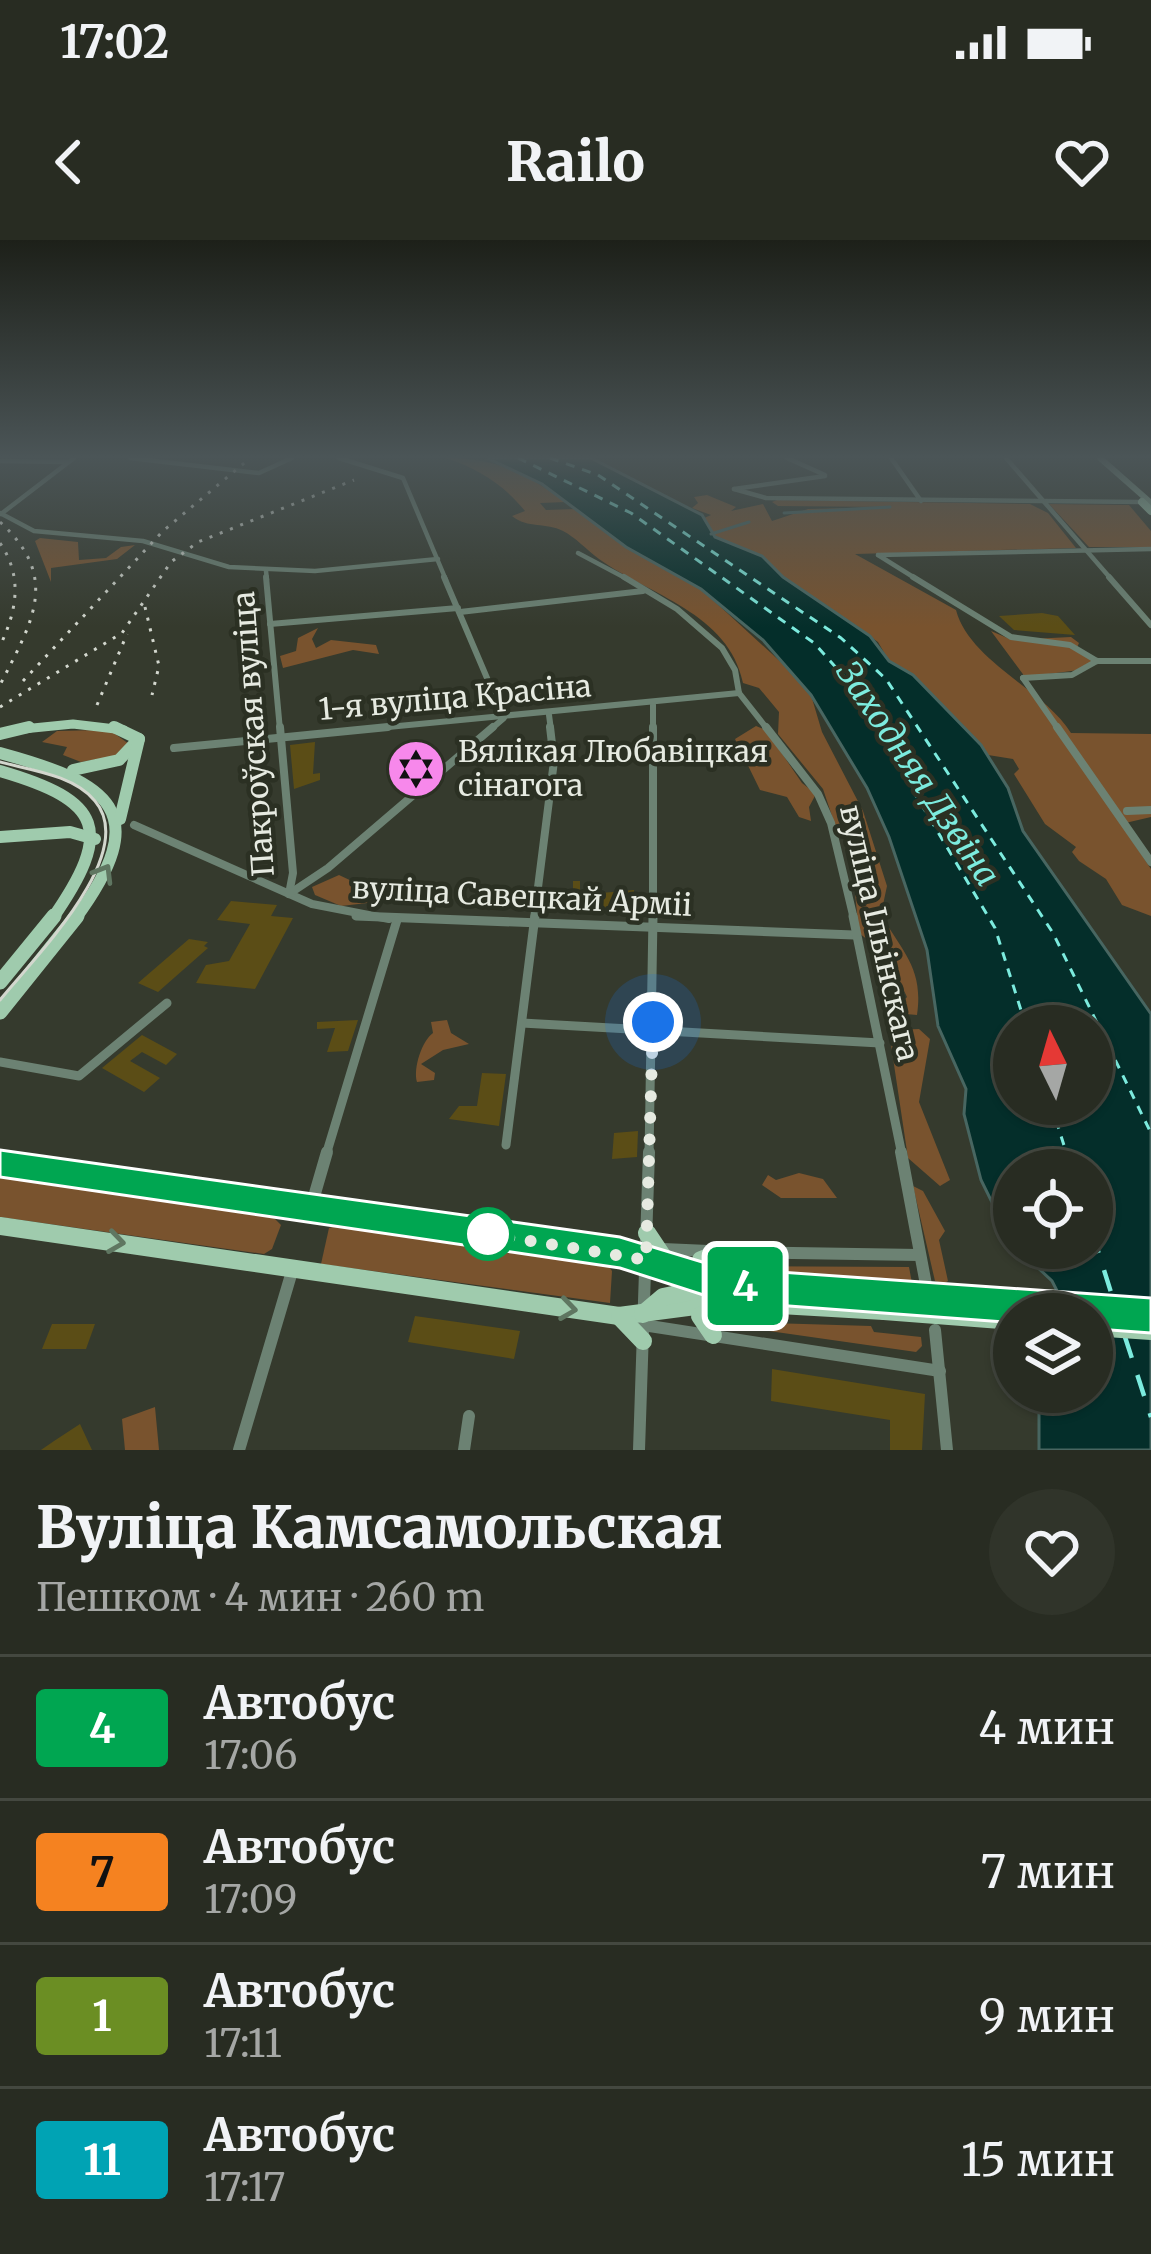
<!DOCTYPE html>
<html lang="ru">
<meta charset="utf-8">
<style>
:root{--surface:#282c22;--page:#30342a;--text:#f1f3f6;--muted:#a5a7a5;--line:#444840}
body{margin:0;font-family:Merriweather,serif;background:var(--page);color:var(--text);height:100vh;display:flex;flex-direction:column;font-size:45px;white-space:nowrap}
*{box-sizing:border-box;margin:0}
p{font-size:39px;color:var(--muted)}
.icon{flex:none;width:66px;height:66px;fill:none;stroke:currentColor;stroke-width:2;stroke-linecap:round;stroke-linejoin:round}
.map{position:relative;height:1210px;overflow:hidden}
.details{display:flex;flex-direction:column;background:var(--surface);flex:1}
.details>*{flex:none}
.badge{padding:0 24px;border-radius:9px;font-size:42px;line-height:78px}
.needle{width:78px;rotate:355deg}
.buttons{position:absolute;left:993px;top:765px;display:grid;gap:24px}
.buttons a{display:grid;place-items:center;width:120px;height:120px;border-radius:50%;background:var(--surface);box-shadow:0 3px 9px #0004,0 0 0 3px var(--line);font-size:60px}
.you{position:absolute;width:60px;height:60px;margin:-30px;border:9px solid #fff;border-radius:50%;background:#1a73e8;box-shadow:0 0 0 18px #1a73e833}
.map>.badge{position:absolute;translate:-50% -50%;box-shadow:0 0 0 6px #fff}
.round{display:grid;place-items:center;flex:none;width:126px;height:126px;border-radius:63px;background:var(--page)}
.head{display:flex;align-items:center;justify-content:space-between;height:204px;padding:0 36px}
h1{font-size:57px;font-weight:800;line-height:90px}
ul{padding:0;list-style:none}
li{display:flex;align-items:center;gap:36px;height:144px;padding:0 36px;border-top:3px solid var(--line)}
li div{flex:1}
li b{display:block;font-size:45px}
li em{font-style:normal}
li .badge{min-width:132px;font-weight:700;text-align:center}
.status{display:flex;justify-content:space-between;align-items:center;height:84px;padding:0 60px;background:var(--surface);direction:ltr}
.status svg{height:33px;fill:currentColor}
header{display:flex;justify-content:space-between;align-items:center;height:156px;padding:0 36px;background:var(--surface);font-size:54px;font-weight:800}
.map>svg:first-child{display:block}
.green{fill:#79532e}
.water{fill:#042e2a;stroke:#486661;stroke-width:3;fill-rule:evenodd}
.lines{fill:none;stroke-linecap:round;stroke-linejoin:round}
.stream{stroke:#486661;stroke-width:3}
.ferry-far1{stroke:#7cebde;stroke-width:3;stroke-dasharray:9 8;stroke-linecap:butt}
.ferry{stroke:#7cebde;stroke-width:4.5;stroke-dasharray:22 18;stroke-linecap:butt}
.building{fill:#5b4d16}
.street-far4{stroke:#6c8273;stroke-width:4.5}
.street-far3{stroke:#6c8273;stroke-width:6}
.street-far2{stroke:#6c8273;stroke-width:8}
.street-far1{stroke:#6c8273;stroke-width:9}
.street{stroke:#6c8273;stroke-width:12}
.secondary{stroke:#89ab94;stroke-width:6}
.primary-far4{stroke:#9fcbad;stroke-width:8}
.primary-far3{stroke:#9fcbad;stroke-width:9}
.primary-far2{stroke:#9fcbad;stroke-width:12}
.primary-far1{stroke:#9fcbad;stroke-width:15}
.primary{stroke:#9fcbad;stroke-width:18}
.tram{stroke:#d3d7ce;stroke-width:3}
.rail{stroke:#d3d7ce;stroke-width:3;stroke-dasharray:3 8;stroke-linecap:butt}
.primary-bridge{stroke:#9fcbad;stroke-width:18}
.oneway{stroke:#5f7661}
.line{fill:#00a651;stroke:#fff;stroke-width:3}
.walk{stroke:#e6eae1;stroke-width:12;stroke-dasharray:0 21.6}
.stop-dot{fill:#fff;stroke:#00a651;stroke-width:6}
.labels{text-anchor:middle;stroke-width:9;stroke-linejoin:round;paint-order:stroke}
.street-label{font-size:30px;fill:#e6eae1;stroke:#2b3023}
.poi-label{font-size:30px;fill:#e6eae1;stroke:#2b3023;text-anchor:start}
.water-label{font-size:33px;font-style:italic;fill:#7cebde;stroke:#2b3023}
</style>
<div class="status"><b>17:02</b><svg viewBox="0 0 49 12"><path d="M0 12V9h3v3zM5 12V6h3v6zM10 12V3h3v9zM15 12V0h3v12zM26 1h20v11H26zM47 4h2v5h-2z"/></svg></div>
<header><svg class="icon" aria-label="back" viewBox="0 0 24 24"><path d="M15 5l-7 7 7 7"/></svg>Railo<svg class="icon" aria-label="heart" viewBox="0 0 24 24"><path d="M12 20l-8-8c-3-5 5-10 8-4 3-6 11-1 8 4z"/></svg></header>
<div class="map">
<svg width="1151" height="1210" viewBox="0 0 1151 1210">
<rect width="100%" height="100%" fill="#353a2d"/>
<g class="green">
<path d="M445 218C496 218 524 232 566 262L540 263 546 270 576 269 626 307 701 349 796 436 811 455 822 492 863 571 887 646 881 674C901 711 924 727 917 775L906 774 900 764 907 757 887 715 859 693 849 593 836 588 823 549 778 494 779 472 759 448 743 443C729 373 649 355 599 319 587 310 575 297 563 291 546 282 528 289 512 276L525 271C504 245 478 228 445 218Z"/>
<path d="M707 255 736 267 731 271 763 264 772 281 808 269 889 267 778 266 772 262 777 260 1030 264 1048 273 1076 308 855 314 956 370C970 422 1045 450 1071 493L1151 494V577L1121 584 1151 629V676L1122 665 1106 639 1079 621 1072 612 1076 607 1045 584 1014 534 1019 529 1013 519 988 515 913 435 889 421 878 402 783 337 762 316 715 297 702 279 711 275 692 268 698 263 694 257Z"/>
<polygon points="1049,264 1129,265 1151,291 1151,307 1089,307"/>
<polygon points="40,298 78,302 79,320 106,318 121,307 135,305 117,319 51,328 51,342 35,301"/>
<polygon points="318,388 312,399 316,408 331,400 376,405 379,414 353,410 283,428 280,416 296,411 298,398"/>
<polygon points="991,391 1012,400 1071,397 1079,403 1076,410 1094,419 1087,429 1025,437"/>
<polygon points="756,486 766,490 802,543 816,554 809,567 811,581 799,577 787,557 760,550 735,499"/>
<polygon points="98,490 111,491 129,504 121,515 81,522 63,515 67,507 42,502 57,491"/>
<polygon points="339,635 375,652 376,662 341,666 315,655 312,647"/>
<path d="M447 780 451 793 469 804 443 810 421 824 435 833 434 840 417 842C413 828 422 801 433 793L431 782Z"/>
<polygon points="919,789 930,799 919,862 950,940 940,946 908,918 890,798 893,790"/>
<polygon points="799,933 823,939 837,958 781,958 762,945 768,935 776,940"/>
<polygon points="0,937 274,978 281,985 272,1009 264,1014 0,977"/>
<polygon points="913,946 923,951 945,991 939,1000 948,1041 943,1044 935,1041"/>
<polygon points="336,986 607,1024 612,1031 610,1063 321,1024 329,988"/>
<polygon points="728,1026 909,1027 912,1043 868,1040 867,1045 731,1031"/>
<polygon points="737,1082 871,1086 874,1092 921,1097 922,1106 916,1112 734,1086"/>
<polygon points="155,1167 159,1210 125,1210 122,1179"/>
</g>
<path class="water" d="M487 218H591L702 275 715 297 762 316 783 337 870 396 889 421 913 435 981 505 1008 548 1023 591 1151 774V1210H1039V1168L1044 1152H1092V1074H1069L1052 1041 1017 1008H1092V930H1014L1012 1003 981 940 964 874 966 849 938 786 927 710 889 597 867 548 811 455 763 400 701 349 626 307 542 244ZM1014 786H1092V864H1014Z"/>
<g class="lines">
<g class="stream">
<polyline points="784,273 890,267"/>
<polyline points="711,294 749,282"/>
</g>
<g class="ferry-far1">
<polyline points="518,218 631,273 814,403 848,441 995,688 1026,786"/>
<polyline points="550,218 598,235 841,398 886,439 1053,693 1151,893"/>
<polyline points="1051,864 1067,915"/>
</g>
<g class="ferry">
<polyline points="1066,912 1072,930"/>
<polyline points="1092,992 1115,1065"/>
<polyline points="1125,1097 1151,1177"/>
</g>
</g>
<g class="building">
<polygon points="1042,373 1058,376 1075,395 1014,390 999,376"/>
<polygon points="315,502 313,534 320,533 320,540 294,549 290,505"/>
<polygon points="573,641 580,641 580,655 634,650 634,673 562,671 563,652 573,652"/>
<polygon points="231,661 277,665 271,676 293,678 255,749 196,743 206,725 229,721 250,684 217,680"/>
<polygon points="189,699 208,702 204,706 208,708 158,752 138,743"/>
<polygon points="358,780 348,811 327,812 335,788 317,789 317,782"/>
<polygon points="142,795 177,814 166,825 142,812 130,821 160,838 144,852 102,828"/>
<polygon points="482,833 506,834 499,886 449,879 459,866 477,866"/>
<polygon points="638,891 637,917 612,919 614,893"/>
<polygon points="415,1076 520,1091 514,1119 408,1102"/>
<polygon points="52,1084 95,1084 86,1109 42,1109"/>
<polygon points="772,1129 925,1154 922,1210 890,1210 890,1180 771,1161"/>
<polygon points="80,1184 92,1210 41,1210 54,1201"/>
</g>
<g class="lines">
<g class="street-far4">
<polyline points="130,218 259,233 292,218"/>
<polyline points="339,218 403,238 446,340"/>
<polyline points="787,218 825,235"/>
<polyline points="891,218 921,261"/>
<polyline points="1006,218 1112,340"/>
<polyline points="0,221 67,222"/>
<polyline points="734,249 766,258 1142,262"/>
<polyline points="734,249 825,236"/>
<polyline points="0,273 34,291 143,301 229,327 315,331 438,319"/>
<polyline points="1,274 74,218"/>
<polyline points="578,313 629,340"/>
<polyline points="878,315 1151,309"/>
<polyline points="878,315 918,340"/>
<polyline points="266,331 267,340"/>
</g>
<g class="street-far3">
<polyline points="266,337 280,490"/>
<polyline points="444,337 504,478 490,490"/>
<polyline points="624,337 677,369 722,408 735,430 739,453 768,490"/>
<polyline points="913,337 1011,397 1070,405 1097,421"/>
<polyline points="1109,337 1151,385"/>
<polyline points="460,372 643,351"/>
<polyline points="270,384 458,368"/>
<polyline points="1097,421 1151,421"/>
<polyline points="1023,438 1059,490"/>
<polyline points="1023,438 1072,435 1097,421"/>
<polyline points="653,465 653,490"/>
<polyline points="549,475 551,490"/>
<polyline points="357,490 739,453"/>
</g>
<g class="street-far2">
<polyline points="280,487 293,633 289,654"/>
<polyline points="653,487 653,679"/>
<polyline points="766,487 818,554 831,583 854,679"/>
<polyline points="1057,487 1151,622"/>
<polyline points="174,508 388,487"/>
<polyline points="1127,571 1151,570"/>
<polyline points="134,585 312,664 389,679"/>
<polyline points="289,654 328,628 493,487"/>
<polyline points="534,679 554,521 550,487"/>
</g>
<g class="street-far1">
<polyline points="356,676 854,695"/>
<polyline points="853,676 902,915"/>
<polyline points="522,783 880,803"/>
<polyline points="0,822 79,836 167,763"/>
<polyline points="506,905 535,676"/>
<polyline points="326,915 397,680"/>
<polyline points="649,915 653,676"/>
</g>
<g class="street">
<polyline points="901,912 927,1050"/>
<polyline points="311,967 327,912"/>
<polyline points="663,1009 708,1011"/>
<polyline points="723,1012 919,1015"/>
<polyline points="643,1085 940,1131"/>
<polyline points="935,1090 947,1210"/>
<polyline points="239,1210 293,1028"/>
<polyline points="464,1210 469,1176"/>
<polyline points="639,1210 649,912"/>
</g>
<polyline class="secondary" points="1100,218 1150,262"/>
<polyline class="primary-far4" points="1142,262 1151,271"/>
<polyline class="primary-far3" points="13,490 73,484 124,490"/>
<g class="primary-far2">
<polyline points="114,487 139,499"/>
<polyline points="0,494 29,487"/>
<path d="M0 513C110 543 155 571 75 679"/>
<polyline points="73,530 119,520 138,500"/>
<path d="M0 531C103 561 114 590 52 679"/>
<polyline points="120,579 139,499"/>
<polyline points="0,597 70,592 95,599"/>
</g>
<g class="primary-far1">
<polyline points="0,742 54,676"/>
<polyline points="0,772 77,676"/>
</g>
<g class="primary">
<polyline points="0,924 619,1012 722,1045 882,1056"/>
<polyline points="0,986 619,1076 726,1062 884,1071"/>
<polyline points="647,993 667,1023"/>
<polyline points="710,1039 699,1030 701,1020 721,1012"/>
<polyline points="643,1074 663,1057 721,1045"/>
<polyline points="620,1077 643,1101"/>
<polyline points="1092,1087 1151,1091"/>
<polyline points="713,1095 700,1076 719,1065"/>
</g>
<path class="tram" d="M0 522C30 530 74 535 95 561 140 614 32 720 0 760"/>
<g class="rail">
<path d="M0 282C61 338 32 382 0 445"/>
<path d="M0 303C23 337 17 370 0 406"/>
<polyline points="145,367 159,426 152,455"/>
<polyline points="23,441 163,291 249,219"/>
<polyline points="97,465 127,394"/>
<polyline points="0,467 122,393 171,322 198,302 354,240"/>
</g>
<g class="primary-bridge">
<polyline points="882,1056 1151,1075"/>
<polyline points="884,1071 1014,1081"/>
</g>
</g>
<defs><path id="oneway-chevron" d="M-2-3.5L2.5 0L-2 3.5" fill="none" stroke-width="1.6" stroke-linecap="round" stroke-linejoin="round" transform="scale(3)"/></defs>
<g class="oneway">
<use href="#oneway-chevron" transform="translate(104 633) rotate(-59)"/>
<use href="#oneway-chevron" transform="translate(116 1002) rotate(8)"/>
<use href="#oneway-chevron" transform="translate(568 1069) rotate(8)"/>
</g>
<linearGradient id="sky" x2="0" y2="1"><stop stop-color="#1d2019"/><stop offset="0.56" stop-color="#4b5557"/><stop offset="1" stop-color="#4b5557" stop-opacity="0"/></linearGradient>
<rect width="1151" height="387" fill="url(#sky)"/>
<polygon class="line" points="0,910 620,997 722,1028 1151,1058 1151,1093 722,1061 620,1028 0,937"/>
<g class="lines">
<polyline class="walk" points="488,994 646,1020 653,782"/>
</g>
<defs>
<symbol id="synagogue-disc" viewBox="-11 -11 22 22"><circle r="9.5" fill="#f788eb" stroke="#2b3023"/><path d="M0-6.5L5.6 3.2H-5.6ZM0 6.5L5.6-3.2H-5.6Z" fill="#111"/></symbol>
</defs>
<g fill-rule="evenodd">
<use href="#synagogue-disc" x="383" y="496" width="66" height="66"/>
</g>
<circle class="stop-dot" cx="488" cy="994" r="24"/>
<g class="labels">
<g class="street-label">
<text transform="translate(455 458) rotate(-5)" y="10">1-я вуліца Красіна</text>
<text transform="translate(254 494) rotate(-94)" y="10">Пакроўская вуліца</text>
<text transform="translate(522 657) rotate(3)" y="10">вуліца Савецкай Арміі</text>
<text transform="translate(879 693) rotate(77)" y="10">вуліца Ільінскага</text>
</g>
<g class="poi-label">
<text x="458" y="522">Вялікая Любавіцкая<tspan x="458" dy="34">сінагога</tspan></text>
</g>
<g class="water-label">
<text transform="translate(918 533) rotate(56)" y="12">Заходняя Дзвіна</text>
</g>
</g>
</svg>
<div class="buttons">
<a><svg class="needle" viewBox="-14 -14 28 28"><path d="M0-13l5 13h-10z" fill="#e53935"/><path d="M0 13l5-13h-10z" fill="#a5a7a5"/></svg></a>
<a><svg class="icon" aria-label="locate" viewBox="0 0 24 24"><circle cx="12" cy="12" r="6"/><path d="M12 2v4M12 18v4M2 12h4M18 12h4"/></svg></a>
<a><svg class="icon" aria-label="layers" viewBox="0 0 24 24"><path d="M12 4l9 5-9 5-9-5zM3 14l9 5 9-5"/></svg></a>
</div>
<div class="you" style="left:653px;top:782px"></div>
<b class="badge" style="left:745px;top:1046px;background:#00a651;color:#fff">4</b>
</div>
<section class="details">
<div class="head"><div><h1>Вуліца Камсамольская</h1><p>Пешком · 4 мин · 260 m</p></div><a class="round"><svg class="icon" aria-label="heart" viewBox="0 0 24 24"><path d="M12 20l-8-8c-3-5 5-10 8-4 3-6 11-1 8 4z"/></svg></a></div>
<ul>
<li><span class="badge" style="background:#00a651;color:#fff">4</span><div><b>Автобус</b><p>17:06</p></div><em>4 мин</em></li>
<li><span class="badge" style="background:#f58220;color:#111">7</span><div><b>Автобус</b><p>17:09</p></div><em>7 мин</em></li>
<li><span class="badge" style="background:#6b8e23;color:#fff">1</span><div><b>Автобус</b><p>17:11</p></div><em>9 мин</em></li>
<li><span class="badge" style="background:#00a3b4;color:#fff">11</span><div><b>Автобус</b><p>17:17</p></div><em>15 мин</em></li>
</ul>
</section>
